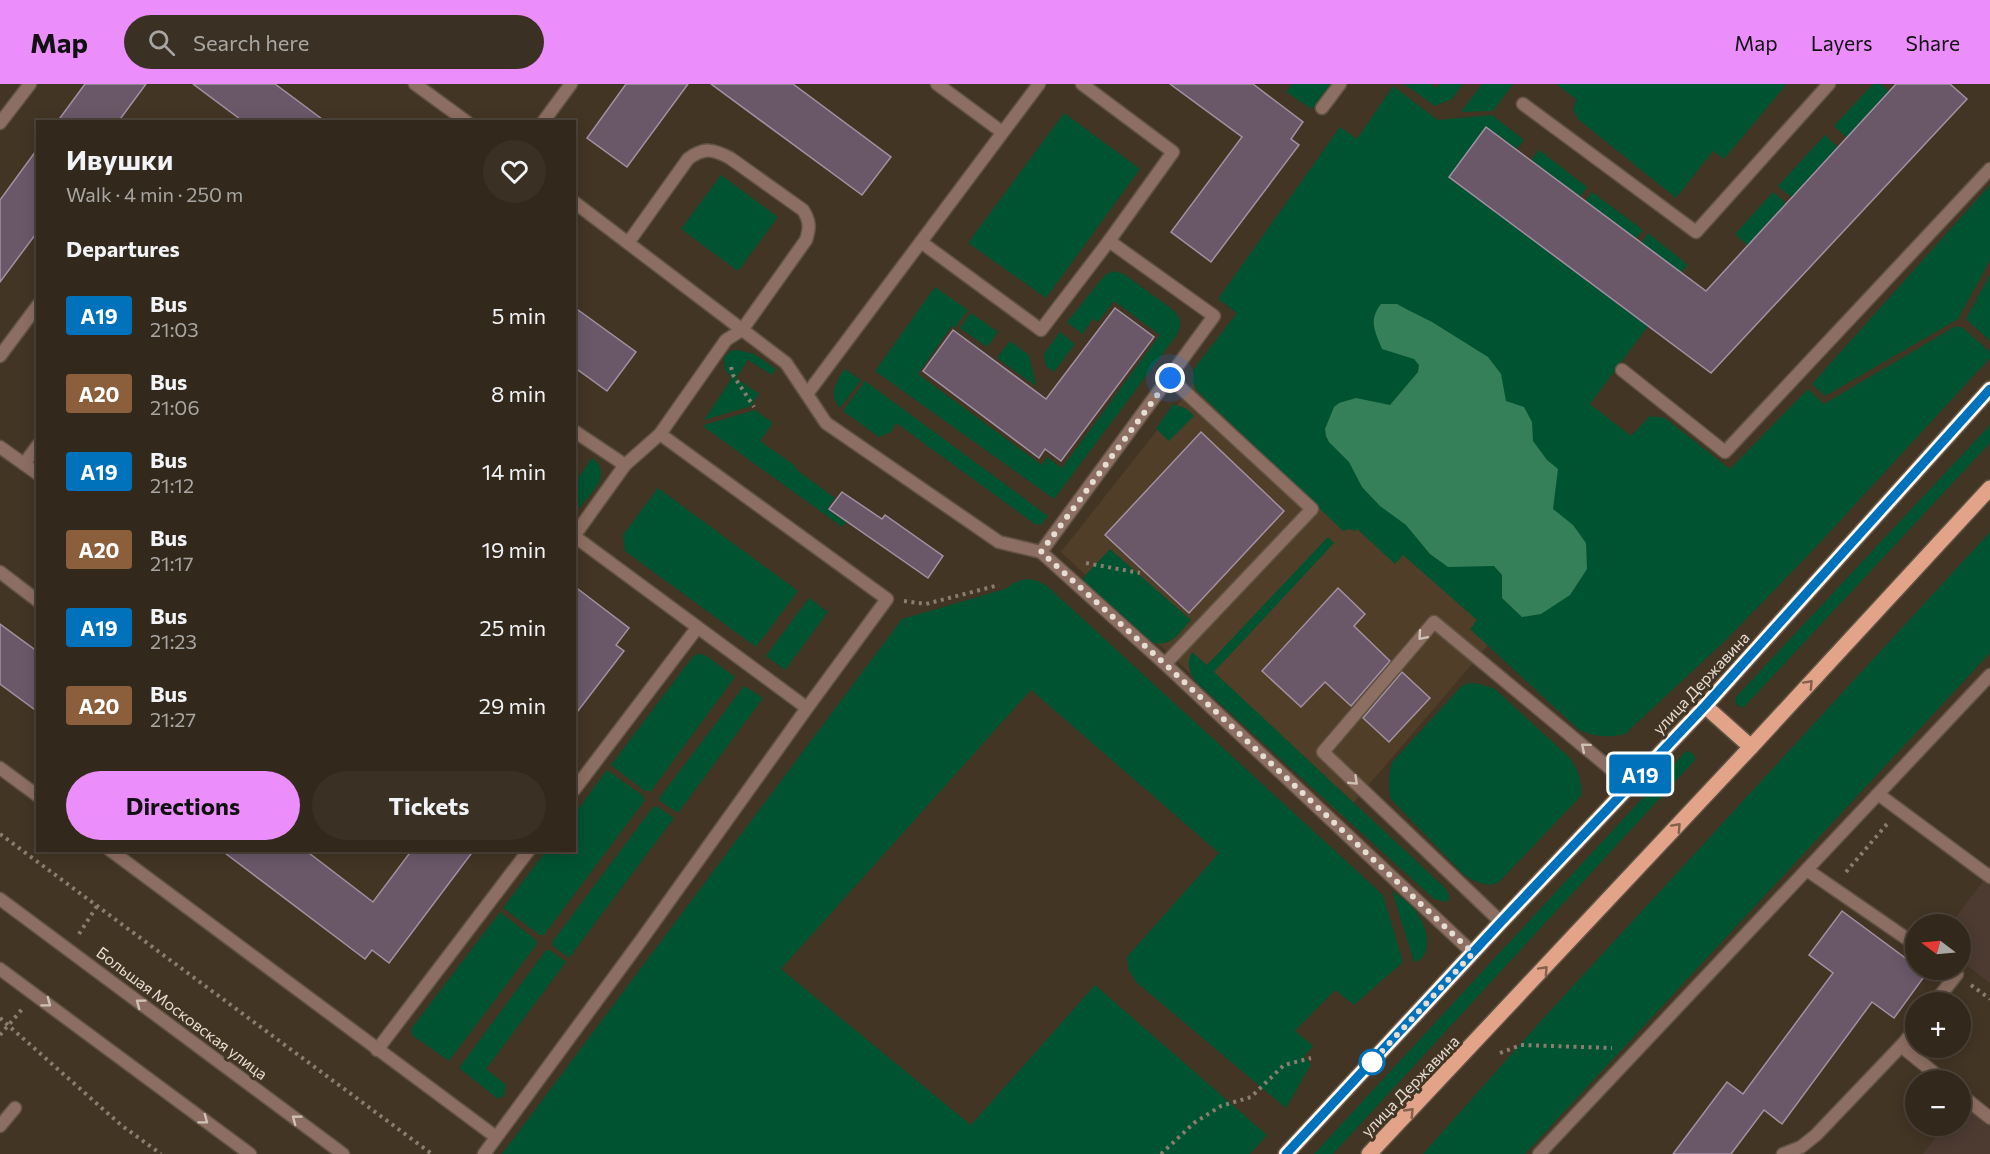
<!DOCTYPE html>
<meta charset="utf-8">
<style>
:root{--surface:#32281b;--page:#3a3024;--text:#f1f3f6;--muted:#a8a6a3;--line:#4d443a;--accent:#eb8dfb}
body{margin:0;font-family:Commissioner,sans-serif;background:var(--page);color:var(--text);height:100vh;display:flex;flex-direction:column;font-size:22px;white-space:nowrap}
*{box-sizing:border-box;margin:0}
p{font-size:20px;color:var(--muted)}
.icon{flex:none;width:33px;height:33px;fill:none;stroke:currentColor;stroke-width:2;stroke-linecap:round;stroke-linejoin:round}
.map{position:relative;flex:1;overflow:hidden}
.drawer{position:absolute;left:36px;top:36px;width:540px;height:732px;display:flex;flex-direction:column;background:var(--surface);border-radius:0px;box-shadow:0 3px 15px #0003,0 0 0 2px var(--line)}
.drawer>*{flex:none}
.badge{padding:0 12px;border-radius:4px;font-size:21px;line-height:39px}
.needle{width:39px;rotate:286deg}
.buttons{position:absolute;left:1905px;top:830px;display:grid;gap:12px}
.buttons a{display:grid;place-items:center;width:66px;height:66px;border-radius:50%;background:var(--surface);box-shadow:0 3px 15px #0003,0 0 0 2px var(--line);font-size:30px}
.you{position:absolute;width:30px;height:30px;margin:-15px;border:4px solid #fff;border-radius:50%;background:#1a73e8;box-shadow:0 0 0 9px #1a73e833}
.map>.badge{position:absolute;translate:-50% -50%;box-shadow:0 0 0 3px #fff}
h2{padding:0 30px;font-size:22px;line-height:54px}
.round{display:grid;place-items:center;flex:none;width:63px;height:63px;border-radius:32px;background:var(--page)}
.head{display:flex;align-items:center;justify-content:space-between;height:102px;padding:0 30px}
h1{font-size:28px;font-weight:700;line-height:45px}
.button{display:flex;gap:12px;margin-top:auto;padding:12px 30px}
.button a{flex:1;height:69px;border-radius:36px;background:var(--accent);color:#111;font-size:24px;font-weight:700;line-height:69px;text-align:center}
.button a+a{background:var(--page);color:var(--text)}
ul{padding:0;list-style:none}
li{display:flex;align-items:center;gap:18px;height:78px;padding:0 30px}
li div{flex:1}
li b{display:block;font-size:22px}
li em{font-style:normal}
li .badge{min-width:66px;font-weight:700;text-align:center}
header{display:flex;align-items:center;gap:36px;box-sizing:border-box;height:84px;padding:0 30px;background:var(--accent);color:#111}
header strong{font-size:28px}
nav{display:flex;gap:33px;margin-inline-start:auto;font-size:21px}
.search{width:420px;height:54px;background:var(--page);display:flex;align-items:center;gap:15px;box-sizing:border-box;padding:0 21px;border-radius:33px;color:var(--muted);font-size:22px}
.map>svg:first-child{display:block}
.built{fill:#513e28}
.education{fill:#4d3b32}
.green{fill:#005330}
.forest{fill:#358058}
.building{fill:#6a5869;stroke:#a390a2;stroke-width:1.5}
.lines{fill:none;stroke-linecap:round;stroke-linejoin:round}
.service-casing{stroke:#605344;stroke-width:15}
.minor-casing{stroke:#605344;stroke-width:15}
.tertiary-casing{stroke:#605344;stroke-width:15}
.primary-casing{stroke:#605344;stroke-width:18}
.path{stroke:#897d6f;stroke-width:4;stroke-dasharray:3 4.5;stroke-linecap:butt}
.service{stroke:#8d6e62;stroke-width:12}
.minor{stroke:#8d6e62;stroke-width:12}
.tertiary{stroke:#8d6e62;stroke-width:12}
.primary{stroke:#e2a389;stroke-width:15}
.oneway{stroke:#d0c1b7}
.oneway2{stroke:#83614c}
.line-casing{stroke:#fff;stroke-width:14}
.line{stroke:#0072bc;stroke-width:9}
.walk{stroke:#e6ddd3;stroke-width:6;stroke-dasharray:0 10.8}
.stop-dot{fill:#fff;stroke:#0072bc;stroke-width:3}
.labels{text-anchor:middle;stroke-width:6;stroke-linejoin:round;paint-order:stroke}
.street-label{font-size:16px;fill:#e6ddd3;stroke:#433524}
</style>
<header>
<strong>Map</strong>
<div class="search"><svg class="icon" aria-label="search" viewBox="0 0 24 24"><circle cx="10" cy="10" r="6"/><path d="M15 15l6 6"/></svg>Search here</div>
<nav><a>Map</a><a>Layers</a><a>Share</a></nav>
</header>
<div class="map">
<svg width="1990" height="1070" viewBox="0 0 1990 1070">
<rect width="100%" height="100%" fill="#433524"/>
<polygon class="built" points="1211,278 1501,546 1342,732 1061,468"/>
<g class="education">
<polygon points="1990,788 1990,899 1961,877 1960,840 1951,840"/>
<polygon points="1961,1020 1987,1039 1990,1035 1990,1070 1923,1070 1945,1041 1960,1041"/>
</g>
<g class="green">
<polygon points="1292,0 1330,0 1312,25 1286,8"/>
<polygon points="1404,0 1431,0 1436,4 1439,0 1463,0 1452,15 1435,22"/>
<polygon points="1482,0 1513,0 1493,27 1461,28"/>
<polygon points="1556,0 1787,0 1724,75 1713,67 1676,114 1579,36 1573,26 1576,15"/>
<polygon points="1873,0 1881,0 1889,7 1847,54 1834,42"/>
<path d="M1393 2 1438 36 1492 31 1524 56 1517 65 1486 43 1449 93 1648 242 1590 320 1631 352 1650 332 1665 334 1730 385 1808 305 1824 320 1956 242 1963 244 1990 268V274L1814 465 1725 557 1625 650C1608 654 1595 653 1579 646L1470 545 1477 536 1403 471 1395 480 1357 445 1355 447 1349 445 1343 447 1196 306 1193 298V286L1237 229 1218 215 1340 43 1357 55Z"/>
<polygon points="1064,29 1140,85 1046,214 968,159"/>
<polygon points="1825,51 1838,63 1792,114 1778,102"/>
<polygon points="1539,66 1587,103 1580,113 1531,76"/>
<polygon points="721,91 778,133 738,187 681,145"/>
<polygon points="1990,101 1990,176 1958,235 1825,312 1812,300"/>
<polygon points="1592,108 1643,146 1636,155 1585,117"/>
<polygon points="1773,108 1787,120 1748,162 1735,150"/>
<polygon points="1648,149 1688,181 1681,189 1641,159"/>
<path d="M1114 187 1124 190 1173 226C1182 234 1182 242 1176 252L1054 415 875 287 935 203 968 226 955 244 952 242 918 290 1042 381 1047 373 1062 384 1160 251 1114 217 1098 238 1093 235 1082 250 1067 238 1105 191Z"/>
<polygon points="1990,190 1990,257 1966,235"/>
<polygon points="971,229 998,248 987,263 960,244"/>
<polygon points="1060,248 1075,260 1054,288 1046,282 1044,270"/>
<polygon points="1010,257 1029,271 1036,302 997,274"/>
<polygon points="737,266 754,270 776,285 772,291 748,276 736,294 759,310 751,322 704,336 732,294 725,286 724,274 730,267"/>
<path d="M845 285 861 296 840 324C828 311 836 297 845 285Z"/>
<polygon points="865,297 1048,432 1041,441 1035,440 896,339 891,348 879,353 843,327"/>
<polygon points="1173,320 1187,325 1194,332 1169,357 1156,345"/>
<polygon points="755,326 773,339 760,357 794,381 798,387 835,414 827,425 846,438 842,443 704,343 704,341"/>
<polygon points="1990,341 1990,359 1744,623 1739,623 1735,618 1736,613"/>
<path d="M592 374C614 390 591 409 579 424L575 426V398Z"/>
<polygon points="658,404 798,507 756,563 625,467 623,451"/>
<polygon points="1990,448 1990,569 1525,1070 1423,1070 1540,938"/>
<path d="M1328 453 1334 459 1214 588 1444 803C1448 808 1451 812 1448 818L1434 815 1195 597C1189 587 1186 579 1192 568L1207 581Z"/>
<path d="M1110 465 1191 536C1179 549 1172 563 1153 559L1082 495Z"/>
<polygon points="1025,495 1035,496 1046,501 1383,811 1403,878 1354,921 1335,906 1295,947 1313,962 1304,973 1311,980 1286,1024 1136,898 1128,885 1127,873 1219,769 1031,606 781,885 971,1041 1095,901 1267,1051 1250,1070 502,1070 902,535 1005,505 1016,498"/>
<polygon points="809,514 828,528 785,586 766,572"/>
<polygon points="700,570 705,571 735,593 651,707 645,707 611,681 691,575 695,571"/>
<path d="M1468 599 1480 600 1495 605 1569 673C1578 685 1582 697 1581 712L1500 797C1489 806 1474 797 1464 791L1390 714C1388 701 1388 689 1393 677L1461 603Z"/>
<polygon points="744,602 763,614 678,729 659,716 660,713"/>
<polygon points="1686,667 1690,668 1695,672 1695,676 1333,1070 1314,1070"/>
<polygon points="607,686 642,711 645,716 544,851 540,851 503,824 546,767 574,766 575,729"/>
<polygon points="653,723 658,723 674,734 569,874 552,861 553,857"/>
<path d="M1392 807C1401 813 1411 820 1417 829 1427 842 1435 873 1414 878Z"/>
<polygon points="500,828 536,856 537,860 449,977 412,951 411,945"/>
<polygon points="546,866 551,867 566,878 486,985 506,1001 504,1012 498,1015 459,984"/>
</g>
<path class="forest" d="M1381 220H1397L1408 226 1432 238 1488 273 1501 290 1506 317 1524 323 1532 338 1533 357 1547 376 1558 385 1553 425 1573 441 1586 459 1587 485 1570 511 1541 530 1522 533 1502 514V491L1494 482 1448 483 1430 470 1406 441 1380 422 1362 403 1349 378 1329 358 1326 352 1325 345 1334 323 1339 319 1356 314 1390 321 1418 288 1419 281 1414 275 1382 265C1375 247 1368 237 1381 220Z"/>
<g class="building">
<polygon points="85,0 146,0 118,38 57,38"/>
<polygon points="193,0 275,0 326,38 244,38"/>
<polygon points="626,0 688,0 627,83 587,54"/>
<polygon points="711,0 793,0 891,73 862,111"/>
<polygon points="1170,0 1253,0 1303,38 1291,55 1299,61 1211,178 1171,148 1242,53"/>
<polygon points="1896,0 1950,0 1967,15 1711,289 1449,93 1486,43 1706,207"/>
<polygon points="38,64 38,147 0,198 0,116"/>
<polygon points="574,223 636,268 607,307 574,283"/>
<polygon points="1115,224 1154,253 1061,377 1045,365 1039,374 923,287 953,246 1046,315"/>
<polygon points="1201,348 1284,427 1189,529 1105,451"/>
<polygon points="842,408 882,435 885,431 943,472 928,494 829,425"/>
<polygon points="574,502 629,544 616,561 624,567 574,632"/>
<polygon points="1338,504 1365,530 1354,542 1390,577 1351,622 1325,598 1301,623 1262,587"/>
<polygon points="0,540 38,568 38,628 0,600"/>
<polygon points="1402,588 1430,614 1389,658 1363,634"/>
<polygon points="221,766 305,766 373,818 412,766 474,766 389,879 372,866 365,875"/>
<polygon points="1842,827 1916,882 1916,885 1919,885 1926,890 1894,934 1872,918 1782,1040 1764,1026 1731,1070 1673,1070 1727,998 1743,1010 1833,889 1809,871"/>
</g>
<g class="lines">
<defs>
<g id="service">
<polyline points="937,0 1002,48"/>
<polyline points="1523,20 1696,148 1829,0"/>
<polyline points="1322,24 1340,0"/>
<polyline points="543,38 571,0"/>
<polyline points="921,158 1041,246 1109,157 1173,68 1082,0"/>
<polyline points="0,272 38,221"/>
<polyline points="1622,286 1725,368 1990,85"/>
<polyline points="807,310 1039,0"/>
<path d="M574 347 625 381 660 350 726 256 742 246 806 156C810 144 810 137 803 126L730 74C713 65 704 63 688 75L628 159"/>
<polyline points="0,363 38,390"/>
<polyline points="24,380 38,361"/>
<polyline points="625,381 574,452 807,624"/>
<polyline points="1041,468 1214,232 1109,157"/>
<polyline points="0,488 38,517"/>
<polyline points="1165,580 1312,425 1170,294"/>
<polyline points="574,706 697,544"/>
<polyline points="1878,710 1990,793"/>
<polyline points="1807,786 1916,861"/>
<polyline points="1501,838 1323,668 1434,538 1630,701"/>
<polyline points="1935,918 1957,890 1950,885"/>
<polyline points="1901,962 1943,996"/>
<polyline points="377,966 529,766"/>
<polyline points="1960,1010 1990,1034"/>
<polyline points="0,1042 15,1024"/>
<polyline points="484,1070 642,855 807,624 887,515 660,350"/>
<polyline points="1539,1070 1990,591"/>
<polyline points="1783,1070 1801,1063 1816,1051 1901,962 1916,944"/>
</g>
<g id="minor">
<polyline points="415,0 467,38"/>
<polyline points="574,118 786,279 826,339 999,458 1041,468 1165,580 1473,869"/>
<polyline points="0,684 38,712"/>
<polyline points="110,766 496,1053"/>
</g>
<g id="tertiary">
<polyline points="0,39 30,0"/>
<polyline points="0,815 343,1070"/>
<polyline points="0,885 250,1070"/>
</g>
<g id="primary">
<polyline points="1705,622 1751,663"/>
<polyline points="1286,1070 1501,838 1705,622 1990,305"/>
<polyline points="1369,1070 1751,663 1990,404"/>
</g>
</defs>
<use href="#service" class="service-casing"/>
<use href="#minor" class="minor-casing"/>
<use href="#tertiary" class="tertiary-casing"/>
<use href="#primary" class="primary-casing"/>
<g class="path">
<polyline points="731,283 733,291 754,323"/>
<polyline points="1086,479 1140,489"/>
<polyline points="904,517 926,520 999,501"/>
<polyline points="0,750 432,1070"/>
<polyline points="1846,788 1887,740"/>
<polyline points="79,850 97,822"/>
<polyline points="1971,901 1990,915"/>
<polyline points="0,934 121,1041 161,1070"/>
<polyline points="0,951 23,924"/>
<polyline points="1500,969 1521,961 1612,964"/>
<polyline points="1161,1070 1194,1039 1221,1022 1251,1013 1284,981 1311,974"/>
</g>
<use href="#service" class="service"/>
<use href="#minor" class="minor"/>
<use href="#tertiary" class="tertiary"/>
<use href="#primary" class="primary"/>
</g>
<defs><path id="oneway-chevron" d="M-2-3.5L2.5 0L-2 3.5" fill="none" stroke-width="1.6" stroke-linecap="round" stroke-linejoin="round" transform="scale(1.5)"/></defs>
<g class="oneway">
<use href="#oneway-chevron" transform="translate(1422 552) rotate(131)"/>
<use href="#oneway-chevron" transform="translate(1585 663) rotate(-140)"/>
<use href="#oneway-chevron" transform="translate(1354 697) rotate(44)"/>
<use href="#oneway-chevron" transform="translate(47 919) rotate(37)"/>
<use href="#oneway-chevron" transform="translate(140 919) rotate(-143)"/>
<use href="#oneway-chevron" transform="translate(296 1035) rotate(-143)"/>
<use href="#oneway-chevron" transform="translate(204 1036) rotate(37)"/>
</g>
<g class="oneway2">
<use href="#oneway-chevron" transform="translate(1809 600) rotate(-47)"/>
<use href="#oneway-chevron" transform="translate(1677 743) rotate(-47)"/>
<use href="#oneway-chevron" transform="translate(1544 886) rotate(-47)"/>
<use href="#oneway-chevron" transform="translate(1410 1028) rotate(-46)"/>
</g>
<g class="lines">
<defs>
<polyline id="line" points="1286,1070 1501,838 1705,622 1990,305"/>
</defs>
<use href="#line" class="line-casing"/>
<use href="#line" class="line"/>
<polyline class="walk" points="1170,294 1041,468 1165,580 1473,869 1372,978"/>
</g>
<circle class="stop-dot" cx="1372" cy="978" r="12"/>
<g class="labels">
<g class="street-label">
<text transform="translate(1701 599) rotate(-47)" y="6">улица Державина</text>
<text transform="translate(182 929) rotate(37)" y="6">Большая Московская улица</text>
<text transform="translate(1410 1002) rotate(-46)" y="6">улица Державина</text>
</g>
</g>
</svg>
<div class="buttons">
<a><svg class="needle" viewBox="-14 -14 28 28"><path d="M0-13l5 13h-10z" fill="#e53935"/><path d="M0 13l5-13h-10z" fill="#a8a6a3"/></svg></a>
<a>+</a>
<a>−</a>
</div>
<div class="you" style="left:1170px;top:294px"></div>
<b class="badge" style="left:1640px;top:690px;background:#0072bc;color:#fff">A19</b>
<section class="drawer">
<div class="head"><div><h1>Ивушки</h1><p>Walk · 4 min · 250 m</p></div><a class="round"><svg class="icon" aria-label="heart" viewBox="0 0 24 24"><path d="M12 20l-8-8c-3-5 5-10 8-4 3-6 11-1 8 4z"/></svg></a></div>
<h2>Departures</h2>
<ul>
<li><span class="badge" style="background:#0072bc;color:#fff">A19</span><div><b>Bus</b><p>21:03</p></div><em>5 min</em></li>
<li><span class="badge" style="background:#8b5e3c;color:#fff">А20</span><div><b>Bus</b><p>21:06</p></div><em>8 min</em></li>
<li><span class="badge" style="background:#0072bc;color:#fff">A19</span><div><b>Bus</b><p>21:12</p></div><em>14 min</em></li>
<li><span class="badge" style="background:#8b5e3c;color:#fff">А20</span><div><b>Bus</b><p>21:17</p></div><em>19 min</em></li>
<li><span class="badge" style="background:#0072bc;color:#fff">A19</span><div><b>Bus</b><p>21:23</p></div><em>25 min</em></li>
<li><span class="badge" style="background:#8b5e3c;color:#fff">А20</span><div><b>Bus</b><p>21:27</p></div><em>29 min</em></li>
</ul>
<div class="button"><a>Directions</a><a>Tickets</a></div>
</section>
</div>
